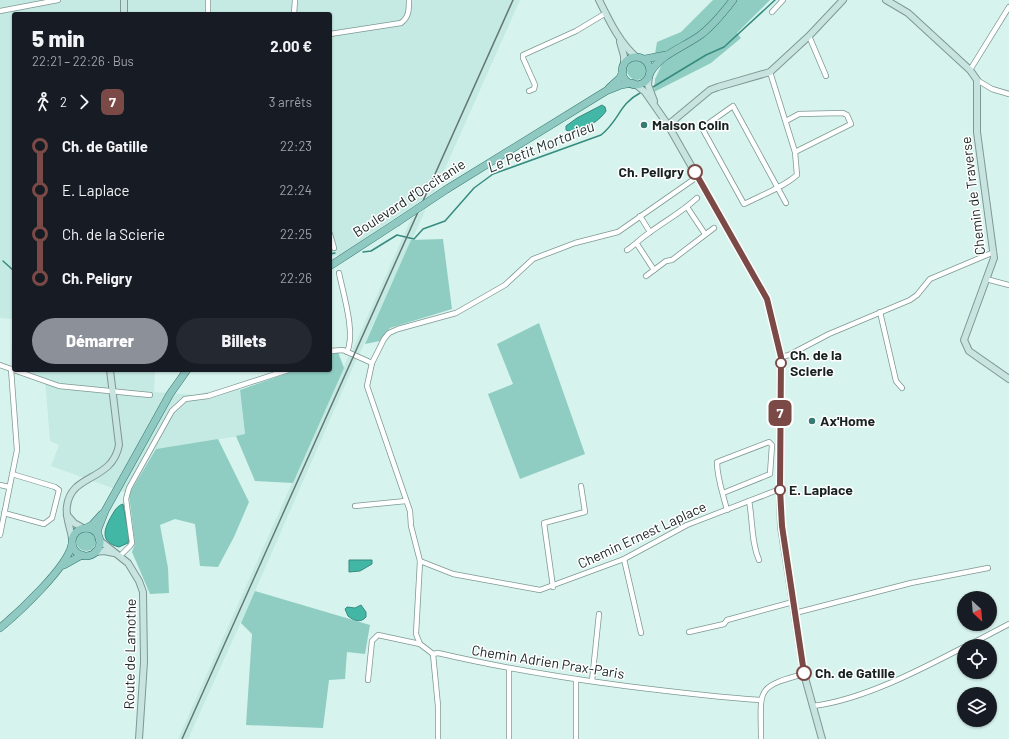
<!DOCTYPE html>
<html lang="fr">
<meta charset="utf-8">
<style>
:root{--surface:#171b24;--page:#242831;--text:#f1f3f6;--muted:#9ea1a6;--accent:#8c9099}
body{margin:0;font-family:Barlow,sans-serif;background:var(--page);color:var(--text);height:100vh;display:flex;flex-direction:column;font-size:15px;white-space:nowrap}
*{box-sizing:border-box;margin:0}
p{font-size:13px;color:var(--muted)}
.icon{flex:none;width:22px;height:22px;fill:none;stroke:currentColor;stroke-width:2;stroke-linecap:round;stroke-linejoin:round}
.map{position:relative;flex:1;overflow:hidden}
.side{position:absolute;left:12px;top:12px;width:320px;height:360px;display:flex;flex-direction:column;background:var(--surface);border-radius:4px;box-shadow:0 1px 3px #0004}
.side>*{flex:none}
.badge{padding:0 8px;border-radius:6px;font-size:14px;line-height:26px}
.needle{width:26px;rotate:154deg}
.tools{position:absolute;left:957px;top:591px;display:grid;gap:8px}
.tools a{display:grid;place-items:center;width:40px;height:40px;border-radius:50%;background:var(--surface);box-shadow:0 1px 3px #0004;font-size:20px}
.map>.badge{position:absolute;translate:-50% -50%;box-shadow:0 0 0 2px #fff}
.legs{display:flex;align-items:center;gap:6px;height:44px;padding:0 20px;font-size:13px}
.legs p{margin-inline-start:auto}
.overview{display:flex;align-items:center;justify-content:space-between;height:68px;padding:0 20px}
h1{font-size:22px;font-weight:800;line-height:30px}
.primary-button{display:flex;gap:8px;margin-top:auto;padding:8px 20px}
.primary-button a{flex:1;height:46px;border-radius:24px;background:var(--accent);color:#fff;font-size:16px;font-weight:800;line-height:46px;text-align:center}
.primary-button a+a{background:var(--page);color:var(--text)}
ul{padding:0 20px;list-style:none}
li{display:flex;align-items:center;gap:14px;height:44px;font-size:15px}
li i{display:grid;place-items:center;width:6px;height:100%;margin:0 5px;background:currentColor}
li i::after{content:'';width:10px;height:10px;margin:-5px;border:3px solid;border-radius:50%;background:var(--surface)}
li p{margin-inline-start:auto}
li:first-child i{background:linear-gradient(#0000 50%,currentColor 0)}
li:last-child i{background:linear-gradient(currentColor 50%,#0000 0)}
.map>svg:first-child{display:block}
.built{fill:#c5eae3}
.green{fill:#8fcdc2}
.water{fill:#43b7a6;stroke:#368b7e}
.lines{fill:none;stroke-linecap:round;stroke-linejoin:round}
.stream{stroke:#368b7e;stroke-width:1.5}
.street-casing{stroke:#7e9893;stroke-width:6}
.secondary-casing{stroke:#7e9893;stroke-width:8}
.primary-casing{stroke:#35786e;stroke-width:8}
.street{stroke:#fff;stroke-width:4.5}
.secondary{stroke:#c7e4e0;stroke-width:6}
.primary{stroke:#8fc9c1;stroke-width:7}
.rail{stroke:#657773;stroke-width:1.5}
.primary-bridge-casing{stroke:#35786e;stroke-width:8;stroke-linecap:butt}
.primary-bridge{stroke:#8fc9c1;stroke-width:7}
.line-1-casing{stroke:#fff;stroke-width:9}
.line-1{stroke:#7b4946;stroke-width:6}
.poi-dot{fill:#367b71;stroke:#fff;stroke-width:1.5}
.stop-1-dot{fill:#fff;stroke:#7b4946;stroke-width:2}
.labels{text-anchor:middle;stroke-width:3;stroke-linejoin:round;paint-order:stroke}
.poi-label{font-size:14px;font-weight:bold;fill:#182321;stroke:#fff;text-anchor:start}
.stop-label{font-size:14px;font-weight:bold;fill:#182321;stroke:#fff;text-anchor:start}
.street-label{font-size:14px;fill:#182321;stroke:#fff}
.water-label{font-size:15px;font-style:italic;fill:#1b302c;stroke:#fff}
</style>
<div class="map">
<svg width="1009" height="739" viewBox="0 0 1009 739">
<rect width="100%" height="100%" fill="#d7f3ee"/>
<g class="built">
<polygon points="0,0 520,0 435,191 340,255 330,256 330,14 14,14 14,366 11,365 13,319 0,318"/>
<polygon points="426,209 359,355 352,351 411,219"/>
<polygon points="349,355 357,358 255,591 188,739 178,739"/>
<polygon points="23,370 155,370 154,392 195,395 239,384 245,435 156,449 129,494 51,466 59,445 50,441 45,379"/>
</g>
<g class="green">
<polygon points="713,0 770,0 737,33 741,38 711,63 654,92 655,79 661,66 655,54 657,42 681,32"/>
<circle cx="637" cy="70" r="10"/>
<polygon points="443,239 452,309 390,328 380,341 365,344 411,240"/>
<polygon points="539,323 585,454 520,479 488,394 513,384 497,344"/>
<polygon points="338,352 344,368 293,483 255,481 236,436 245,434 240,390 296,370 330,370 330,355"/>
<polygon points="218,439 249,502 234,537 218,567 200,566 195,524 175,519 160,525 168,568 169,593 150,594 132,552 135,544 129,494 156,449"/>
<circle cx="86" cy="541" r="10"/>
<polygon points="255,591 370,625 365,654 347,652 345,679 329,680 323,728 246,725 252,634 241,623"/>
</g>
<g class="water">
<path d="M602 105 605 107 606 111C600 121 577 136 566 130V126L577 118Z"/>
<path d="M123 504 129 537 128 543 119 547C99 542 104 529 112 515 115 510 117 506 123 504Z"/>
<polygon points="349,560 372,560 372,564 360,571 349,572"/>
<path d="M361 605 366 612V617C361 623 354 621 348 616L345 609 347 607 355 608Z"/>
</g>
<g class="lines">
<g class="stream">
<polyline points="653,87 706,55 724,47 775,0"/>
<path d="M363 252 371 251 397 235 414 239 423 229 445 221 474 188 493 174 601 135C619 121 619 104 640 93"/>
<polyline points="330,254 335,253"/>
<polyline points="3,261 14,271"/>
</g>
<defs>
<g id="street">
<polyline points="208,0 208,14"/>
<polyline points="0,11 58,0"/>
<polyline points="772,12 783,0"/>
<polyline points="294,14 295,0"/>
<path d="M330 34 401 23C409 17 409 10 409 0"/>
<polyline points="809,36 826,76"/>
<polyline points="970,70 1009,7"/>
<path d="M770 72 795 152 797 175C782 188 762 195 744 204L702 128 733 106 786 203"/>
<polyline points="977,80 992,89 1009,94"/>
<polyline points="529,91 534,89 535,85 523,58 523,55 576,31 606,13"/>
<polyline points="786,121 799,114 843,113 847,115 851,124 795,152"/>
<polyline points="687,207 705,234"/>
<polyline points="640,216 650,232"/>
<polyline points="330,234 334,248"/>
<polyline points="637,244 654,270"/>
<path d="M627 250C635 245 641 238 649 233 665 221 682 212 697 198"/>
<path d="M339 273C343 293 356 334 347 352"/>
<polyline points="646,276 666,261 672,260 714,228"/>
<polyline points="986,279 1009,285"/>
<polyline points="880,312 896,381 902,388"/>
<polyline points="330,351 343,350 372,363"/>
<polyline points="781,357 789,355 829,334 910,300 917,295 930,279 994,252"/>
<polyline points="0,365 59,386 150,395"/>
<polyline points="0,485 9,487"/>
<path d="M723 493 770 474 772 445 769 442 717 462C717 478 723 494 727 510"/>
<path d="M749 501C753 521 751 542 759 560"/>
<polyline points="355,506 406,501"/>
<polyline points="4,513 44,524 52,518 59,490 55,487 12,474"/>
<polyline points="0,535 17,450 11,369"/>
<polyline points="120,556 130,546 132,543 126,499 129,488 172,411 185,399 208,396 288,370"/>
<polyline points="624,559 641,633"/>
<polyline points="420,561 453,574 540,590 624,559 687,525 780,489"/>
<polyline points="553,587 544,523 585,512 581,486"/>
<polyline points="795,613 911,583 988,568"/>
<polyline points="689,632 724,624 727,620 793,602"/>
<polyline points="967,646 1009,624"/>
<polyline points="433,654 420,644 416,634 420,561 411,526 410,511 367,386 372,363 384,339 389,333 398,329 456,313 505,285 533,259 575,243 618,232 697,177"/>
<path d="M433 654 438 653C498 667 558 677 618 685 666 691 713 697 761 700"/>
<polyline points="433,654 438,706 438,739"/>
<polyline points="509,669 509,739"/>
<polyline points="576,679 576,739"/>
<polyline points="368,680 372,641 378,635 420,644"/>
<polyline points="592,681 599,614"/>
<path d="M813 706C862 700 920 670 964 647"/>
<path d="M761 739C761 690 754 687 804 674"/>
</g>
<g id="secondary">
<path d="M599 0C609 20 619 42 636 57"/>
<polyline points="886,0 908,13 970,70 977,80 977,132 994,258 964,340 969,351 1009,379"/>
<polyline points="124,14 124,0"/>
<polyline points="620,42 624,56 624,65"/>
<polyline points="649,76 648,85 654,101"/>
<polyline points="635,84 645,92 668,125 767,299 781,357 780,489 781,526 804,674 822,739"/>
<polyline points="668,125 710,90 718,87 770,72 809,36 843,0"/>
<polyline points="67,515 74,523 83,528"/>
<path d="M72 539C71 528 65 518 67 506 71 473 112 482 119 445L110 370"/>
<polyline points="99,540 128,563 139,581 143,592 144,662 139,739"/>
<polyline points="95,552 104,551 114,553"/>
</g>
<g id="primary">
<circle cx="636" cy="71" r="14"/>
<polyline points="645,59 666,55"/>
<path d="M650 73C661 54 682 48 699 36 712 27 723 13 733 0"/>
<polyline points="609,88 620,78 623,71"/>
<polyline points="447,189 606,91 621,85 632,83"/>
<polyline points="330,266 396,223"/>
<polyline points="86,528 92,525 102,514"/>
<circle cx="86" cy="542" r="14"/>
<polyline points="98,536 98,529 105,511 170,394 187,370"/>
<polyline points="64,565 82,555"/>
<path d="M0 628C18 613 68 567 72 544"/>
</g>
</defs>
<use href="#street" class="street-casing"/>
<use href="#secondary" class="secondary-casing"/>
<use href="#primary" class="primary-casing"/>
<use href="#street" class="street"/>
<use href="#secondary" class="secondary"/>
<use href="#primary" class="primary"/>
<polyline class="rail" points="182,739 513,0"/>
<defs>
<polyline id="primary-bridge" points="396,223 447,189"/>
</defs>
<use href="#primary-bridge" class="primary-bridge-casing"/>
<use href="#primary-bridge" class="primary-bridge"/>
</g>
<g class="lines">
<defs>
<polyline id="line-1" points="695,172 767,299 781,357 780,489 782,526 804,673"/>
</defs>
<use href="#line-1" class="line-1-casing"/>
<use href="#line-1" class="line-1"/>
</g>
<g class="poi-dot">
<circle cx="644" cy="125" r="4"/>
<circle cx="812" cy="421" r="4"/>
</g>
<g class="stop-1-dot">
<circle cx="695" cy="172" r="7"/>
<circle cx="781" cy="363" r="5"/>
<circle cx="780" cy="490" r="5"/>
<circle cx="804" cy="673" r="7"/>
</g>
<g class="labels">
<g class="poi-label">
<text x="652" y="130">Maison Colin</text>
<text x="820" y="426">Ax'Home</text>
</g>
<g class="stop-label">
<text x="684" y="177" text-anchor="end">Ch. Peligry</text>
<text x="790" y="360">Ch. de la<tspan x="790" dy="16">Scierie</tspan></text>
<text x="789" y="495">E. Laplace</text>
<text x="815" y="678">Ch. de Gatille</text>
</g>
<g class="street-label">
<text transform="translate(973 196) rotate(-97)" y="5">Chemin de Traverse</text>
<text transform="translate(409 198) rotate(-33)" y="5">Boulevard d'Occitanie</text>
<text transform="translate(642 535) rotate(-25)" y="5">Chemin Ernest Laplace</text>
<text transform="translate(130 654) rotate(-89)" y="5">Route de Lamothe</text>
<text transform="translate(548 662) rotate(9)" y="5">Chemin Adrien Prax-Paris</text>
</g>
<g class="water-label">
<text transform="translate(541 147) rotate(-22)" y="5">Le Petit Mortarieu</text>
</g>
</g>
</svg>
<div class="tools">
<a><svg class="needle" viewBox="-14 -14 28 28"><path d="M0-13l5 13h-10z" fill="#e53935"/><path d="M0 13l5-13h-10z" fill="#9ea1a6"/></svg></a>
<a><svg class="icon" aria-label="locate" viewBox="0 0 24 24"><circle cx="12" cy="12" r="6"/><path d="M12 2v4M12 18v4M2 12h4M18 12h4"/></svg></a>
<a><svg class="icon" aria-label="layers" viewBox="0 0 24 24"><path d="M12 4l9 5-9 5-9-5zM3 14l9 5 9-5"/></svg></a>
</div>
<b class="badge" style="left:780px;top:413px;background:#7b4946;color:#fff">7</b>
<section class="side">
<div class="overview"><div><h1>5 min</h1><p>22:21 – 22:26 · Bus</p></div><b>2.00 €</b></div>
<div class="legs"><svg class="icon" aria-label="walk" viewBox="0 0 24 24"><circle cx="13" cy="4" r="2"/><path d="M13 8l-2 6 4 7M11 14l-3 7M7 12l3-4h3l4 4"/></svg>2<svg class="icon" aria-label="forward" viewBox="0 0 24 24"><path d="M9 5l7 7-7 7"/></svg><b class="badge" style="background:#7b4946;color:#fff">7</b><p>3 arrêts</p></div>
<ul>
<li><i style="color:#7b4946"></i><b>Ch. de Gatille</b><p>22:23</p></li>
<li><i style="color:#7b4946"></i><span>E. Laplace</span><p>22:24</p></li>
<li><i style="color:#7b4946"></i><span>Ch. de la Scierie</span><p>22:25</p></li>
<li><i style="color:#7b4946"></i><b>Ch. Peligry</b><p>22:26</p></li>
</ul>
<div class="primary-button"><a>Démarrer</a><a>Billets</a></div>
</section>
</div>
